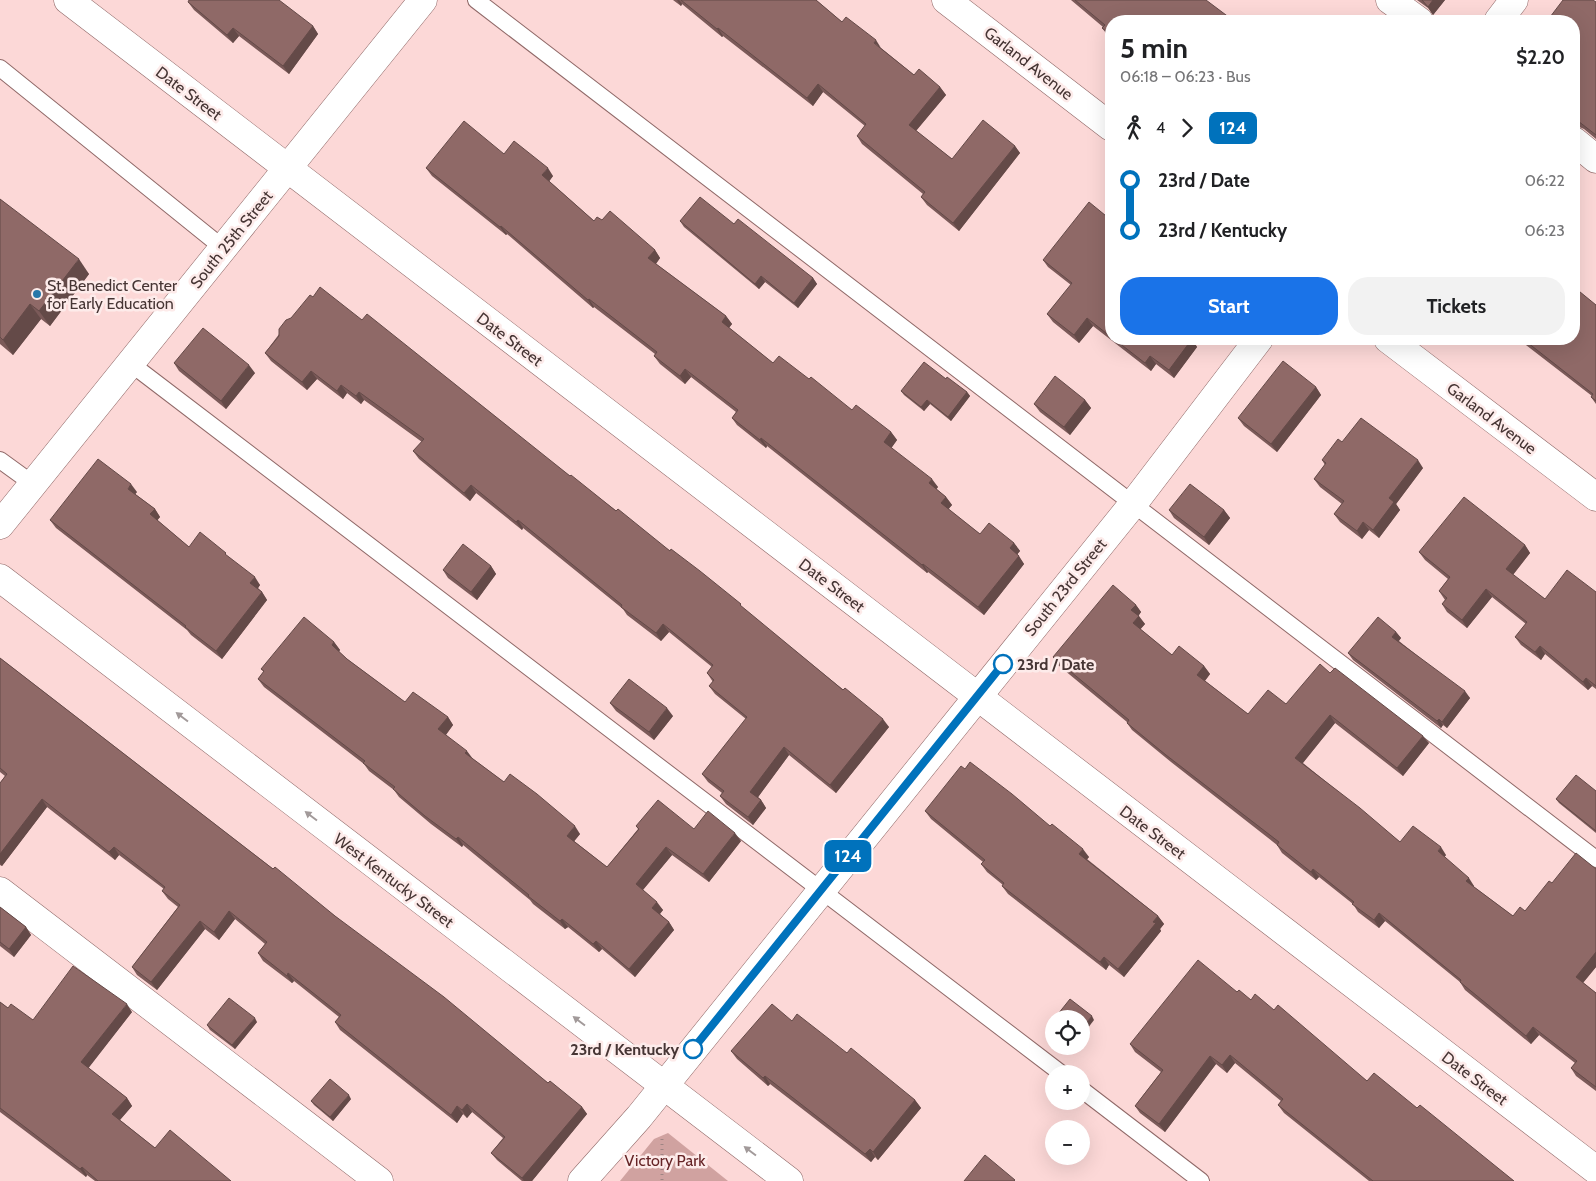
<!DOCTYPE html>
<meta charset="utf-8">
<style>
:root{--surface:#fff;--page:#f2f2f2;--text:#202124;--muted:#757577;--accent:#1a73e8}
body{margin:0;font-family:Cabin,sans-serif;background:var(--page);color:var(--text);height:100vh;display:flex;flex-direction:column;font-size:19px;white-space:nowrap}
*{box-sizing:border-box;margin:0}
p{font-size:16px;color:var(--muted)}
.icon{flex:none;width:28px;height:28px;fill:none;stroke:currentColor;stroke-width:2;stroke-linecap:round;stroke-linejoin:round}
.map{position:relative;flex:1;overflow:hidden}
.panel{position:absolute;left:1105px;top:15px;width:475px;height:330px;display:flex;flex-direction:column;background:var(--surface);border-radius:20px;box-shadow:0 5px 20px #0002}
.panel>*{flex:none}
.badge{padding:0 10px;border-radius:8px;font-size:18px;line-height:32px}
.buttons{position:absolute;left:1045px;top:1010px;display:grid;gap:10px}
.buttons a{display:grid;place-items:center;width:45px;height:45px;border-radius:50%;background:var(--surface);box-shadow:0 5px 20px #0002;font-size:25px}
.map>.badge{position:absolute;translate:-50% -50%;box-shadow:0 0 0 2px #fff}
.legs{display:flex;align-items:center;gap:8px;height:55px;padding:0 15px;font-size:16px}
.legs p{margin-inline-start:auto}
.headline{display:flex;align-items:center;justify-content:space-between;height:85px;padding:0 15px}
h1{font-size:28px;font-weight:800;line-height:38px}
.primary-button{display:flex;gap:10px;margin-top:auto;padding:10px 15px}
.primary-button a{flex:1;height:58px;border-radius:20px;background:var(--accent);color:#fff;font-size:20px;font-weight:800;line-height:58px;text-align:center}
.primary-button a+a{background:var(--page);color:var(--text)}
ul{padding:0 15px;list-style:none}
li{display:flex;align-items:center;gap:18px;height:50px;font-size:19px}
li i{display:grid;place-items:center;width:8px;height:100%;margin:0 6px;background:currentColor}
li i::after{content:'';width:12px;height:12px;margin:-6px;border:4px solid;border-radius:50%;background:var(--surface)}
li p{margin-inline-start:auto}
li:first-child i{background:linear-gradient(#0000 50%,currentColor 0)}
li:last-child i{background:linear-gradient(currentColor 50%,#0000 0)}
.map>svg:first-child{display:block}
.green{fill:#d0a2a0}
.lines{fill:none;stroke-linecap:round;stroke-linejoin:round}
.lane-casing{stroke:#906968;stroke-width:18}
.street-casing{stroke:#906968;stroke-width:29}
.path{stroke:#9f8584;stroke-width:3;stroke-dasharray:1 4;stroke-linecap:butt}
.lane{stroke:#fff;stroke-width:16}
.street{stroke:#fff;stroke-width:28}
.wall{fill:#7b5a59}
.shaded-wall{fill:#644a48}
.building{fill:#8f6967;stroke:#644a48}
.oneway{fill:#a29a9a}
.line-1-casing{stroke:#fff;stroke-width:11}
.line-1{stroke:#0072bc;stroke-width:8}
.poi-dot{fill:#2877a9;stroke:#fdebea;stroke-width:2}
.stop-1-dot{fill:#fff;stroke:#0072bc;stroke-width:2.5}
.labels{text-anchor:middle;stroke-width:5;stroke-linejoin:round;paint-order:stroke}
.street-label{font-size:16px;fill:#463534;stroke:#fdebea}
.poi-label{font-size:16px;fill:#463534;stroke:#fdebea;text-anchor:start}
.stop-label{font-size:16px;font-weight:bold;fill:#463534;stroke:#fdebea;text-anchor:start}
.park-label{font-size:16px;fill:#662426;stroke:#fdebea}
</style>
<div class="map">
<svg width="1596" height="1181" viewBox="0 0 1596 1181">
<rect width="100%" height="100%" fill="#fcd8d7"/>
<polygon class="green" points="668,1133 728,1181 620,1181 654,1139"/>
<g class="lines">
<defs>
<g id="lane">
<polyline points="476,0 1596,859"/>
<polyline points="0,68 223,248"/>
<path d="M130 363C440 601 753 835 1062 1074"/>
<polyline points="0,460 33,484"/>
<polyline points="1081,1089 1201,1181"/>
</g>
<g id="street">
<polyline points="68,0 1596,1170"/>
<polyline points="946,0 1111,127"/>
<polyline points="1390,0 1419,21"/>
<polyline points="1498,21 1514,0"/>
<polyline points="1574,141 1596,159"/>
<polyline points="1388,339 1596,497"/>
<polyline points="0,525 423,0"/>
<polyline points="0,578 789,1181"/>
<polyline points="0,891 379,1181"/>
<polyline points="582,1181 639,1117 1133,504 1259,339"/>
</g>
</defs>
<use href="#lane" class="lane-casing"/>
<use href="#street" class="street-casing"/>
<polyline class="path" points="662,1139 662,1181"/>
<use href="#lane" class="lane"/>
<use href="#street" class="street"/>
</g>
<g class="wall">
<polygon points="673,0 816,0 842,22 881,48 914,75 940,87 946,95 916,131 952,159 1015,146 1020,153 959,231 927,205 921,197 923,194 862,144 857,136 865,126 823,92 813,106 723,36 722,37 682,4 681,6"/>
<polygon points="1071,0 1206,0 1111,21 1111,39 1109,37 1102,28 1103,27"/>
<polygon points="1417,0 1445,0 1433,15 1428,8"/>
<polygon points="188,2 313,26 318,34 289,74 239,36 233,43 194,10"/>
<polygon points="1596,2 1596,139 1584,129 1577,126 1574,126 1574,21"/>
<polygon points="504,154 553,176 549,181 594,221 602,220 655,250 660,258 656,264 726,316 732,324 729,328 773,363 852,410 891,432 897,440 891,448 938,487 936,489 946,497 952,505 948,509 980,534 1014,543 1020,551 1017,554 1024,564 984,615 928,572 927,573 767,446 766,448 737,425 732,418 736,412 691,377 685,384 660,364 654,356 655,354 594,307 593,308 507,234 506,235 432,176 426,168"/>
<polygon points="0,199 89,274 50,326 41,319 13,355 0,344"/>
<polygon points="1111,220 1111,339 1192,339 1197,347 1174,378 1156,364 1151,371 1093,326 1079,343 1053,322 1047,314 1071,285 1048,267 1043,260"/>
<polygon points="680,221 734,224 813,278 817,284 798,308 765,282 759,289 684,227"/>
<polygon points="313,297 362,320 670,551 744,609 889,727 836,793 789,755 758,797 761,800 766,808 753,825 726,804 720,796 722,793 708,782 702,774 746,719 715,694 709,686 713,682 707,673 712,667 669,632 661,641 627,615 623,609 523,528 522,530 476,493 470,501 419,459 413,451 422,442 364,400 361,404 347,393 343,399 317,379 307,390 271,361 265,353 291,318"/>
<polygon points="1596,305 1596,404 1591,397 1592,396 1518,339 1574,339"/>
<polygon points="174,363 255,373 226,409 179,371"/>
<polygon points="946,379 967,392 970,396 951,421 930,404 924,411 904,395 901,391"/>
<polygon points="1316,387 1321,395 1277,452 1244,426 1238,418"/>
<polygon points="1085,400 1091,408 1070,435 1040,412 1034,404"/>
<polygon points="1342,442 1423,468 1396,504 1400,510 1379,538 1369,530 1362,539 1340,522 1334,514 1342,504 1320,487 1314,479 1325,465 1322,460"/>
<polygon points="137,492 135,494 155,509 160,517 157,520 189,547 230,558 260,585 258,588 262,592 267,600 222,659 191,635 187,630 56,528 50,520"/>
<polygon points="1169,510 1224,510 1230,518 1209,545 1174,518"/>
<polygon points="1525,545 1530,553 1513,575 1545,599 1596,592 1596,689 1592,686 1588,690 1545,654 1541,660 1521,645 1515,637 1526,624 1492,597 1467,628 1447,612 1442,604 1445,600 1439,591 1448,579 1425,560 1419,552"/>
<polygon points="491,566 496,574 477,600 448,578 443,570"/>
<polygon points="1136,605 1141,612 1138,616 1145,624 1140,629 1172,655 1204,666 1210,674 1205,681 1248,714 1286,704 1330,673 1429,743 1403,776 1335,723 1303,763 1400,842 1446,855 1444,857 1474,886 1474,887 1513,916 1525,911 1552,883 1596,869 1596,967 1583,983 1596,993 1596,1091 1576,1076 1571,1068 1575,1063 1539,1035 1531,1044 1465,990 1460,982 1385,921 1379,928 1358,912 1353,904 1319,877 1316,880 1282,853 1277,845 1171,762 1132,730 1127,723 1127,722 1058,665 1053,657"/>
<polygon points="1396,632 1401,638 1399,641 1470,698 1447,728 1443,725 1441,728 1353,660 1348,653"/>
<polygon points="334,642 340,650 339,652 347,659 405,702 448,717 453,725 446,735 473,759 504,782 580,834 574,841 607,867 638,829 636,826 694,829 741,841 709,882 672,855 643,890 663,910 660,914 669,922 674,930 635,977 602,949 599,952 568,927 565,929 533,904 530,900 463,845 462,847 431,824 399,797 394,790 369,771 364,764 264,687 258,679 264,672 261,669"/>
<polygon points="0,658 251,852 335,916 548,1083 582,1107 587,1114 532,1181 522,1181 497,1160 491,1153 503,1138 472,1112 467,1118 463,1114 457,1123 340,1030 335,1022 339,1017 294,981 292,983 263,961 258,953 265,944 235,919 219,940 205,929 157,990 137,975 132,967 178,907 168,899 162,891 164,889 119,855 115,860 47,807 2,866 0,865 0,783 5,776 0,772"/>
<polygon points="610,703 673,716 654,740 616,711"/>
<polygon points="1596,791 1596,833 1559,803 1556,799"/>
<polygon points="925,811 1050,826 1089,857 1087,859 1158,916 1164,924 1160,929 1161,931 1124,977 1109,965 1106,970 1008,894 1002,886 1003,885 987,872 981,864 983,862 931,819"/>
<polygon points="0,907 26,927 31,935 14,957 0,946"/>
<polygon points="1237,992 1251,1000 1274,1010 1367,1081 1417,1108 1514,1181 1369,1181 1284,1113 1278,1105 1281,1101 1235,1063 1227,1073 1216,1064 1165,1132 1140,1113 1135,1106 1161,1072 1135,1052 1130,1044"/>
<polygon points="0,1002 8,1008 33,1020 132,1012 88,1068 127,1098 132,1106 120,1120 155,1148 231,1181 95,1181 87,1175 86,1177 0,1112"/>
<polygon points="792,1021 847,1053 915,1100 921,1108 878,1160 875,1157 871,1162 770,1084 768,1086 737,1059 731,1051"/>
<polygon points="257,1022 235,1049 210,1030 207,1025"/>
<polygon points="351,1099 333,1121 314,1105 311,1101"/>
</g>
<g class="shaded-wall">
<polygon points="677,0 679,0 682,4 681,6"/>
<polygon points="1433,0 1445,0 1433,15 1428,7"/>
<polygon points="313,26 318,34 289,74 283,66"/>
<polygon points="233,28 239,36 233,43 227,35"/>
<polygon points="718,28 723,36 722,37 717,29"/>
<polygon points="876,40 881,48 874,43"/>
<polygon points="818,84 823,92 813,106 807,98"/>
<polygon points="940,87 946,95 914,133 909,125"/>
<polygon points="1015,146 1020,153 959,231 953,223"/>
<polygon points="548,168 553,176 548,183 542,175"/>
<polygon points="501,226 507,234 506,235 500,227"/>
<polygon points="655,250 660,258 654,266 648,258"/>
<polygon points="79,259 89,274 50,326 39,311"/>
<polygon points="761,276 765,282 759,289 755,284"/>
<polygon points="813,278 817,284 798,308 794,303"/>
<polygon points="589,299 594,307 593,308 588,300"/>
<polygon points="30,304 41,319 13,355 3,340"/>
<polygon points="726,316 732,324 727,330 722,322"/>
<polygon points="1087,318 1093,326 1079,343 1074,335"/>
<polygon points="1188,339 1192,339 1197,347 1174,378 1169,370"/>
<polygon points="1150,356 1156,364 1151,371 1145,363"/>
<polygon points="249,365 255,373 226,409 221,401"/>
<polygon points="685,369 691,377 685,384 680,376"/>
<polygon points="311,371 317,379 307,390 302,382"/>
<polygon points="341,385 347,393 343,399 337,391"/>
<polygon points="1316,387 1321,395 1277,452 1271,444"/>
<polygon points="359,392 364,400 361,404 356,396"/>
<polygon points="967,392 970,396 951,421 948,417"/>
<polygon points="927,400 930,404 924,411 921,407"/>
<polygon points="1085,400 1091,408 1070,435 1064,427"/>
<polygon points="891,432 897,440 890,450 884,442"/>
<polygon points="761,438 767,446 766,448 760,440"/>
<polygon points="1418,460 1423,468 1396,504 1400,510 1379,538 1373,530 1389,498"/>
<polygon points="932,479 938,487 935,491 929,483"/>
<polygon points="131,484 137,492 133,497 128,489"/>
<polygon points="471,485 476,493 470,501 464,493"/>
<polygon points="946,497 952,505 947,511 941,503"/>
<polygon points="155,509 160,517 156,522 150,514"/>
<polygon points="1224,510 1230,518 1209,545 1204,537"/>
<polygon points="518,520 523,528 522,530 516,522"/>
<polygon points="1363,522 1369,530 1362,539 1357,531"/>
<polygon points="1014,543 1020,551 1016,556 1010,548"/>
<polygon points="1525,545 1530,553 1511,577 1506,569"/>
<polygon points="1019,556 1024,564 984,615 978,607"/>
<polygon points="923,564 928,572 927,573 922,565"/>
<polygon points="491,566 496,574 477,600 471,592"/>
<polygon points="255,577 260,585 256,591 250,583"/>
<polygon points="1486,589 1492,597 1467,628 1462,620"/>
<polygon points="262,592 267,600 222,659 216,651"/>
<polygon points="1136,605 1141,612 1137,618 1131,610"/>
<polygon points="1139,616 1145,624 1139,631 1133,623"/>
<polygon points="663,624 669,632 661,641 656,633"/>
<polygon points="1396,632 1401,638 1397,643 1392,637"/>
<polygon points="334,642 340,650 337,653 332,645"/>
<polygon points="1540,646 1545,654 1541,660 1535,652"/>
<polygon points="1204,666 1210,674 1203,683 1197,675"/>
<polygon points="1586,678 1592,686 1588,690 1583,682"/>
<polygon points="1465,691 1470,698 1447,728 1442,722"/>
<polygon points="667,708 673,716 654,740 649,732"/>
<polygon points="1330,715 1335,723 1301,765 1295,758"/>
<polygon points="448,717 453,725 444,737 438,729"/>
<polygon points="883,719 889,727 836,793 830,785"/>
<polygon points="1439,719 1443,725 1441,728 1437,721"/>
<polygon points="1423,736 1429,743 1403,776 1397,768"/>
<polygon points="784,747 789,755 756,800 750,792"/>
<polygon points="467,751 473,759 465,753"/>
<polygon points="42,799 47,807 2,866 0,863 0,854"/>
<polygon points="761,800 766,808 753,825 748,817"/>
<polygon points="575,826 580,834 572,844 567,836"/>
<polygon points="735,833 741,841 709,882 703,874"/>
<polygon points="458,837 463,845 462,847 456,839"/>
<polygon points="114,847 119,855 115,860 109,852"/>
<polygon points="666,847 672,855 641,892 636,884"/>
<polygon points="1441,847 1446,855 1443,859 1438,851"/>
<polygon points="1083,849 1089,857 1085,862 1079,854"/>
<polygon points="1313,869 1319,877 1316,880 1311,872"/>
<polygon points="1469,878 1474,886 1472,889 1466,881"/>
<polygon points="657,902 663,910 658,916 652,908"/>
<polygon points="229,911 235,919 219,940 214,932"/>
<polygon points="1379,913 1385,921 1379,928 1374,920"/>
<polygon points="1158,916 1164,924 1160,929 1161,931 1124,977 1118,969"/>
<polygon points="562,919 568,927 565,929 560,921"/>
<polygon points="200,921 205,929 157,990 151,982"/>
<polygon points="669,922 674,930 635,977 629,969"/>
<polygon points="26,927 31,935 14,957 9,949"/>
<polygon points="596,941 602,949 599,952 593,944"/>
<polygon points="1596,952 1596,967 1581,985 1576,977"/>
<polygon points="1104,957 1109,965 1106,970 1100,962"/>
<polygon points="288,973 294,981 292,983 287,976"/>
<polygon points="127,1004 132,1012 87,1070 81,1062"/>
<polygon points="1092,1016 1094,1020 1081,1037 1081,1029"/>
<polygon points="255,1018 257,1022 235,1049 232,1045"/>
<polygon points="1533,1027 1539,1035 1531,1044 1526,1036"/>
<polygon points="1230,1055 1235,1063 1227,1073 1222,1065"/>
<polygon points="1210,1056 1216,1064 1165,1132 1159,1124"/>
<polygon points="765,1076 770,1084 768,1086 763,1078"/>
<polygon points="349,1095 351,1099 333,1121 330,1117"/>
<polygon points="127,1098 132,1106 118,1122 112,1114"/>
<polygon points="915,1100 921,1108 878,1160 873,1152"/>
<polygon points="467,1104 472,1112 467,1118 462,1110"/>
<polygon points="457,1106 463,1114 457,1123 451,1115"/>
<polygon points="582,1107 587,1114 532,1181 524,1181 522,1178"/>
<polygon points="870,1149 875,1157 871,1162 865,1154"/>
<polygon points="82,1167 87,1175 86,1177 80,1169"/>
</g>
<g class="building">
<polygon points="189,0 279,0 313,26 283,66 233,28 227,35 188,2"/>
<polygon points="681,0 816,0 842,22 846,17 876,40 874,43 914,75 919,69 940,87 909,125 952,159 983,120 1015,146 953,223 921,197 925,192 857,136 866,124 818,84 807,98 718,28 717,29"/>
<polygon points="1075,0 1206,0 1234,21 1111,21 1111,35 1102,28 1105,25"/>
<polygon points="1422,0 1433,0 1428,7"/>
<polygon points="1563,0 1593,0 1596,2 1596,135 1578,121 1574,119 1574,21 1547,21"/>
<polygon points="464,121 504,154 514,141 548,168 542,175 594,221 597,217 602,220 610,211 655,250 648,258 726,316 722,322 773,363 779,356 809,379 811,377 852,410 856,405 891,432 884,442 932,479 929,483 946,497 941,503 980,534 989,523 1014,543 1010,548 1019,556 978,607 923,564 922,565 761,438 760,440 732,418 738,410 685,369 680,376 654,356 657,352 589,299 588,300 501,226 500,227 426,168"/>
<polygon points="700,197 734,224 738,219 813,278 794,303 761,276 755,284 680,221"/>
<polygon points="0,199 79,259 39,311 30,304 3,340 0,337"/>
<polygon points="1089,202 1111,220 1111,337 1087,318 1074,335 1047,314 1072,283 1043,260"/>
<polygon points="320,287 362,320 367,314 570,476 571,475 616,511 618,509 670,551 671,549 700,571 741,604 740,605 843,690 845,688 883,719 830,785 784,747 750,792 761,800 748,817 720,796 724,791 702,774 747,717 709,686 714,680 707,673 713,665 663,624 656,633 621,607 622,605 518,520 516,522 471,485 464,493 413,451 424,439 359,392 356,396 341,385 337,391 311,371 302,382 265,353 279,336 279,329 286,320 291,318 310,295 313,297"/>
<polygon points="1574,287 1596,305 1596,401 1591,397 1593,394 1523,339 1574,339"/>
<polygon points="203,328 249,365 221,401 174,363"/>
<polygon points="1114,339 1192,339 1169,370 1150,356 1145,363"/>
<polygon points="1283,361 1316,387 1271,444 1238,418"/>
<polygon points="924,362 946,379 947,377 967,392 948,417 927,400 921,407 901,391"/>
<polygon points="1055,376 1085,400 1064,427 1034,404"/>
<polygon points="1361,418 1418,460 1389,498 1394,502 1373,530 1363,522 1357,531 1334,514 1344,501 1314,479 1326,463 1322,460 1338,439 1342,442"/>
<polygon points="98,459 131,484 128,489 155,509 150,514 189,547 200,532 226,553 225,554 255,577 250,583 262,592 216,651 185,627 186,626 50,520"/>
<polygon points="1190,484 1224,510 1204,537 1169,510"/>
<polygon points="1464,497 1525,545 1506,569 1545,599 1567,570 1596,592 1596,686 1586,678 1583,682 1540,646 1535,652 1515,637 1527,622 1486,589 1462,620 1442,604 1447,598 1439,591 1450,577 1419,552"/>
<polygon points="463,544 491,566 471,592 443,570"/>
<polygon points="1113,585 1136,605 1131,610 1139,616 1133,623 1172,655 1179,646 1204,666 1197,675 1248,714 1268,690 1286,704 1320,664 1330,673 1335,668 1423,736 1397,768 1330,715 1295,758 1360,808 1400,842 1413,826 1441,847 1438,851 1469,878 1466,881 1513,916 1520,907 1525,911 1549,881 1552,883 1576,853 1596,869 1596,952 1576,977 1596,993 1596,1087 1571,1068 1577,1061 1533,1027 1526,1036 1460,982 1461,980 1379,913 1374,920 1352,904 1354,902 1313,869 1311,872 1277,845 1279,842 1166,755 1127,723 1129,720 1053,657"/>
<polygon points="304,617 334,642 332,645 347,659 405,702 413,692 448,717 438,729 467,751 465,753 504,782 510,774 537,794 575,826 567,836 607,867 639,829 636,826 658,800 694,829 708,811 735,833 703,874 666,847 636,884 657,902 652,908 669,922 629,969 596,941 593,944 562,919 560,921 528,896 529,895 458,837 456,839 425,816 393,789 395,787 363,763 365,761 258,679 264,671 261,669"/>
<polygon points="1378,617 1396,632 1392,637 1465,691 1442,722 1439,719 1437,721 1348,653"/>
<polygon points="0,658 251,852 273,869 275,867 335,916 444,997 548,1083 550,1081 582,1107 522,1178 491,1153 505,1137 467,1104 462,1110 457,1106 451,1115 335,1022 341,1015 288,973 287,976 258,953 267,942 229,911 214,932 200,921 151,982 132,967 180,905 162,891 165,887 114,847 109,852 42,799 0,854 0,783 7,774 0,768"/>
<polygon points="629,679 667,708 649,732 610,703"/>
<polygon points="970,762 1012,794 1050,826 1052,824 1083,849 1079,854 1158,916 1153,922 1156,923 1118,969 1104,957 1100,962 1002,886 1004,883 981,864 985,860 925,811 961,766 965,769"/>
<polygon points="1576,775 1596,791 1596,831 1556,799"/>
<polygon points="0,907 26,927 9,949 0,942"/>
<polygon points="1198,960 1237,992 1239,990 1251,1000 1255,994 1274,1010 1278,1005 1367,1081 1374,1073 1417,1108 1420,1105 1514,1181 1373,1181 1278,1105 1283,1099 1230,1055 1222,1065 1210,1056 1159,1124 1135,1106 1163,1070 1130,1044"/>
<polygon points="73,966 127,1004 81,1062 127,1098 112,1114 155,1148 170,1130 231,1181 98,1181 82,1167 80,1169 0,1108 0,1002 8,1008 11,1004 33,1020"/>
<polygon points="229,998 255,1018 232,1045 207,1025"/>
<polygon points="1070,999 1092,1016 1081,1029 1081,1019 1054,1019"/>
<polygon points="772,1004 792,1021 797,1014 847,1053 851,1048 915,1100 873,1152 870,1149 865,1154 765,1076 763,1078 731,1051"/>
<polygon points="1054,1020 1054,1027 1050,1024"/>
<polygon points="330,1079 349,1095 330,1117 311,1101"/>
<polygon points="985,1155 1015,1180 1014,1181 964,1181"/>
</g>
<defs><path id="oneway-solid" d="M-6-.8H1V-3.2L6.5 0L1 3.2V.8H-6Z" transform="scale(1.25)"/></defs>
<g class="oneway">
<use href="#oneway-solid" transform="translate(182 717) rotate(-143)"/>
<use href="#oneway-solid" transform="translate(311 816) rotate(-143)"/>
<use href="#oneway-solid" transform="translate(579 1021) rotate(-143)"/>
<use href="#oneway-solid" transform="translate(750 1151) rotate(-143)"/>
</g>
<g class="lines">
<defs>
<polyline id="line-1" points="693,1049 1003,664"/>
</defs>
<use href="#line-1" class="line-1-casing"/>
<use href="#line-1" class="line-1"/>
</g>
<circle class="poi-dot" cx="37" cy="294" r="5"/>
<g class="stop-1-dot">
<circle cx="1003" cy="664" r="9"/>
<circle cx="693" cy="1049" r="9"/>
</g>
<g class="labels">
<g class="street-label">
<text transform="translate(1029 63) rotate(38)" y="6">Garland Avenue</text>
<text transform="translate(189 93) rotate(37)" y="6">Date Street</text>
<text transform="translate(231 239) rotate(-51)" y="6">South 25th Street</text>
<text transform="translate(510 339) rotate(37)" y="6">Date Street</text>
<text transform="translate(1492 418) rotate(37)" y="6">Garland Avenue</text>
<text transform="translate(832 585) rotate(37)" y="6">Date Street</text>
<text transform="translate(1065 587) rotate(-51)" y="6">South 23rd Street</text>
<text transform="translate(1153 832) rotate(37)" y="6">Date Street</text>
<text transform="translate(394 880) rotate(37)" y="6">West Kentucky Street</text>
<text transform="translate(1475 1078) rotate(37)" y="6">Date Street</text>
</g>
<g class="poi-label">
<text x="47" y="291">St. Benedict Center<tspan x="47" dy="18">for Early Education</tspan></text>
</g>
<g class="stop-label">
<text x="1017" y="670">23rd / Date</text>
<text x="679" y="1055" text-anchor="end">23rd / Kentucky</text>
</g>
<g class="park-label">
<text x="665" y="1166">Victory Park</text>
</g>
</g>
</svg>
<div class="buttons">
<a><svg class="icon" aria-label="locate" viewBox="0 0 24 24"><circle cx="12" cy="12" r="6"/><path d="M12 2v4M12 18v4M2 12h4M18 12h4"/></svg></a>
<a>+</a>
<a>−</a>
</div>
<b class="badge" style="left:848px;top:856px;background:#0072bc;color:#fff">124</b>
<section class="panel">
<div class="headline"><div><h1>5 min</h1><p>06:18 – 06:23 · Bus</p></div><b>$2.20</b></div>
<div class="legs"><svg class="icon" aria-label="walk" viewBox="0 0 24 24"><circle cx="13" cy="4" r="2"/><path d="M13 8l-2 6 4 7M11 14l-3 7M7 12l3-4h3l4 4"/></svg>4<svg class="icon" aria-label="forward" viewBox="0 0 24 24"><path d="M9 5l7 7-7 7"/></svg><b class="badge" style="background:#0072bc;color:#fff">124</b></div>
<ul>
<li><i style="color:#0072bc"></i><b>23rd / Date</b><p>06:22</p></li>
<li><i style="color:#0072bc"></i><b>23rd / Kentucky</b><p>06:23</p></li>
</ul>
<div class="primary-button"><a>Start</a><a>Tickets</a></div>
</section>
</div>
